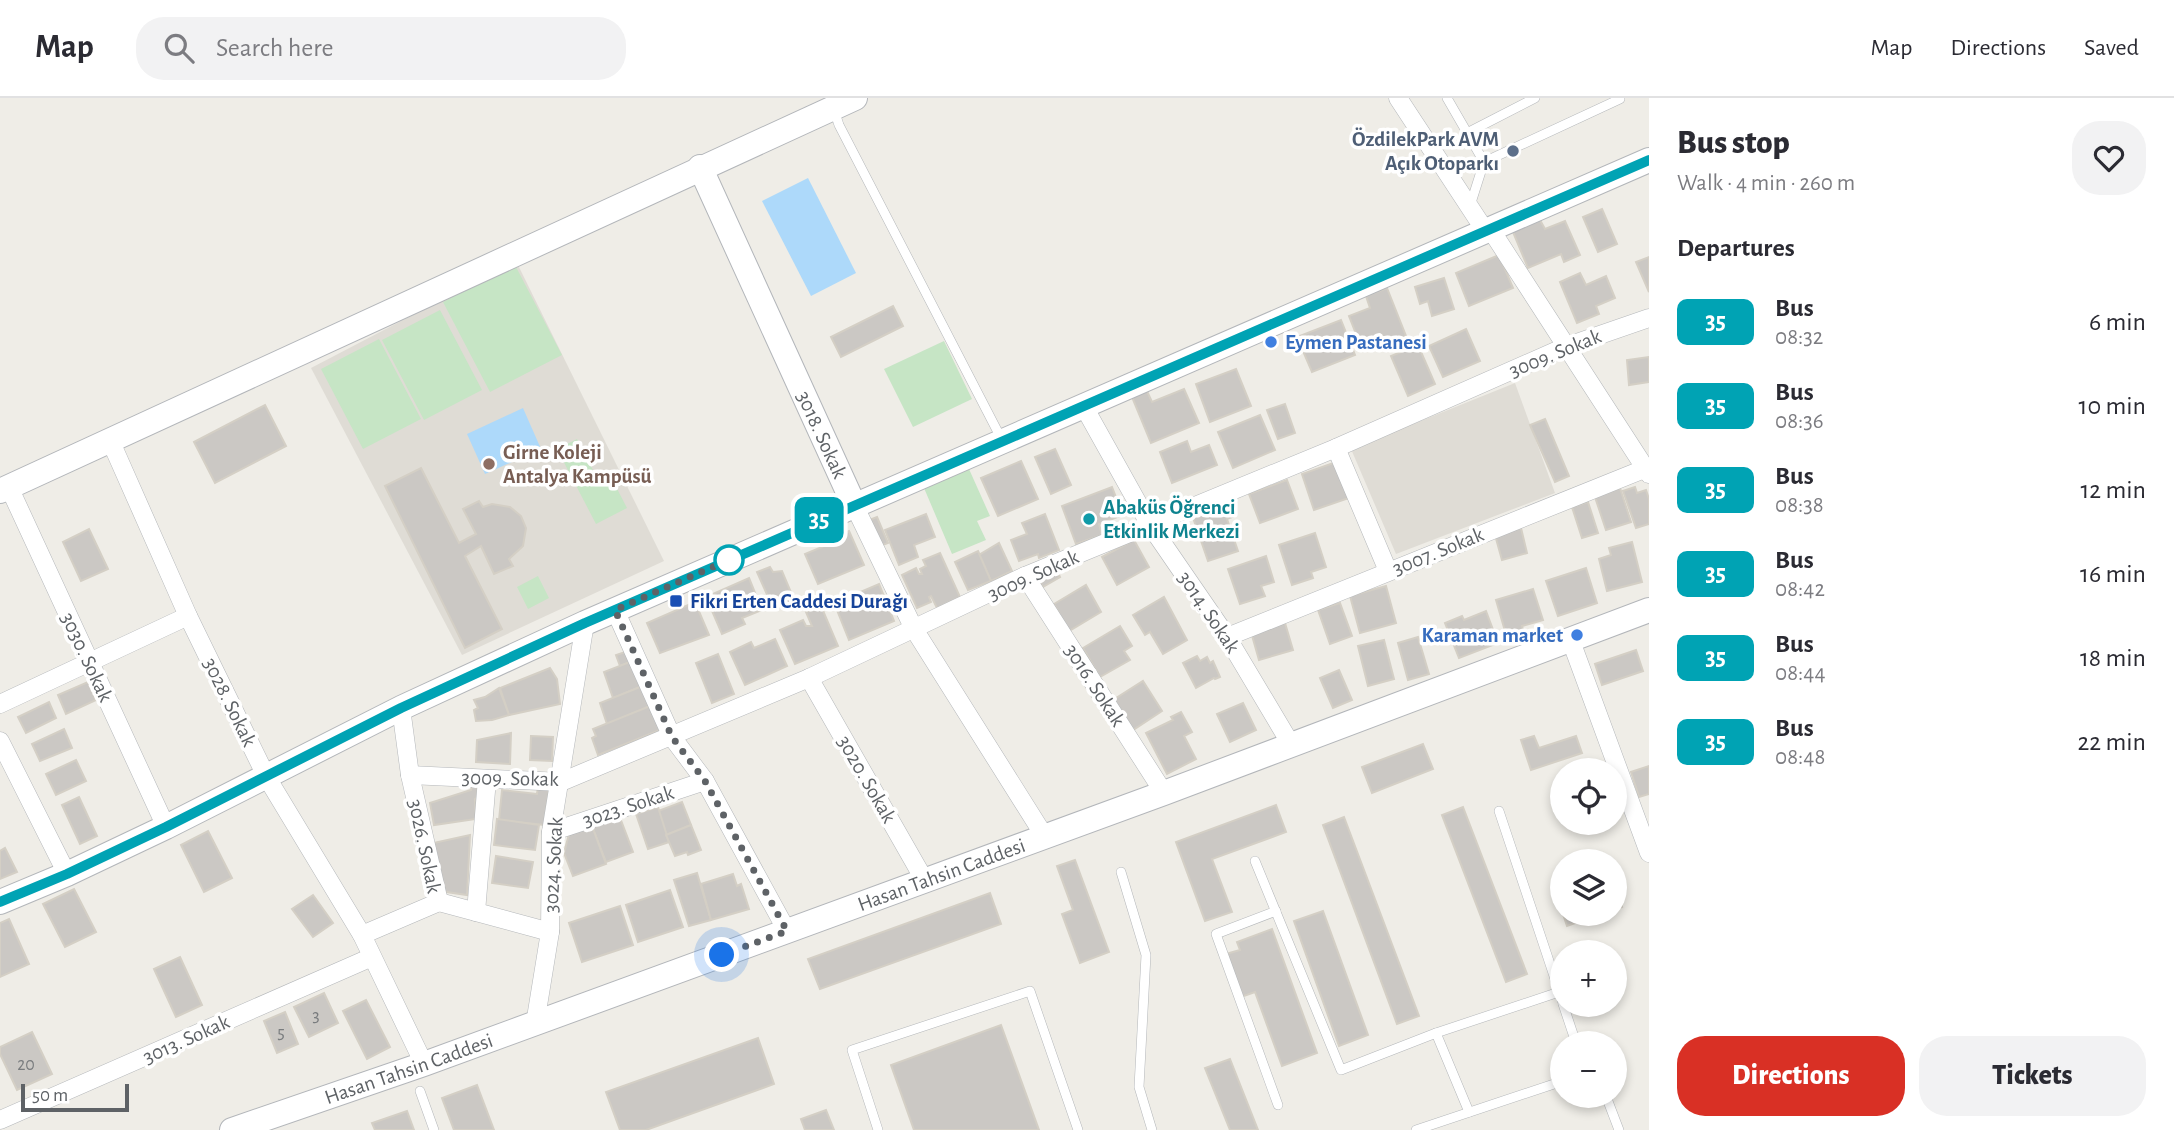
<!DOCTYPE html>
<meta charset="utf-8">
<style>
:root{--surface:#fff;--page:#f2f2f3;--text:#2b2b33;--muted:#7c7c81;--line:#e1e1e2;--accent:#d93025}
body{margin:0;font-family:"Alegreya Sans",sans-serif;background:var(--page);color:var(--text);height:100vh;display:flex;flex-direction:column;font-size:26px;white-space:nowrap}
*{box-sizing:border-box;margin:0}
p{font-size:23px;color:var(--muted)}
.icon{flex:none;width:38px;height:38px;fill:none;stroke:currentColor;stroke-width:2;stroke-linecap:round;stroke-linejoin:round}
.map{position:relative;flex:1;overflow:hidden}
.sheet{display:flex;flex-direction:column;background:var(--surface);width:525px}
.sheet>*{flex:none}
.badge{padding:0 14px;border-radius:10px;font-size:24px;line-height:46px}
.tools{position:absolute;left:1550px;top:660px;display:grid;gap:14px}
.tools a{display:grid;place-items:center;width:77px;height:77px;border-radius:50%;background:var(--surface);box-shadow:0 4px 10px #0003;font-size:35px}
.scale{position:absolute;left:21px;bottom:18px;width:108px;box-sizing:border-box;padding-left:7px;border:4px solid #5e6266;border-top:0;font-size:19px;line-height:24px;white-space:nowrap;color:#5e6266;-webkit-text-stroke:5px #fff;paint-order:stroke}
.you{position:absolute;width:35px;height:35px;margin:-18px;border:5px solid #fff;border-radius:50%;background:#1a73e8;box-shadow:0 0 0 10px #1a73e833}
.map>.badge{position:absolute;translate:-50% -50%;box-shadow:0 0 0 4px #fff}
h2{padding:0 28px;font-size:26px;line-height:63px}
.round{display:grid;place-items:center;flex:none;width:74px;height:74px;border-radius:28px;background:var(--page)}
.headline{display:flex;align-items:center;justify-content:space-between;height:119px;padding:0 28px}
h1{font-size:33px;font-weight:800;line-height:52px}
.button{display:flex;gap:14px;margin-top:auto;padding:14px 28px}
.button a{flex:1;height:80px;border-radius:28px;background:var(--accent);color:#fff;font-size:28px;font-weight:800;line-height:80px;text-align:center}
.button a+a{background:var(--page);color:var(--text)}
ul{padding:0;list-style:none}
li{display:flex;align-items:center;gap:21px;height:84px;padding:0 28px}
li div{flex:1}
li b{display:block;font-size:26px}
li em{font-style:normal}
li .badge{min-width:77px;font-weight:700;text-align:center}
header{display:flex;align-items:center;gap:42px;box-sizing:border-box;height:98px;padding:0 35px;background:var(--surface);border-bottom:2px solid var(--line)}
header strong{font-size:33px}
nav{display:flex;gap:38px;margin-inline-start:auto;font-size:24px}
.search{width:490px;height:63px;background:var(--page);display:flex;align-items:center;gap:18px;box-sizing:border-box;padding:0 24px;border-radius:28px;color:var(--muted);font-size:26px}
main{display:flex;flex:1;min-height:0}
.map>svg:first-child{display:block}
.education{fill:#dfdcd5}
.green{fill:#c6e5c5}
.water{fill:#add9fa}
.building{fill:#cbc8c4;stroke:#d4cfc5;stroke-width:2}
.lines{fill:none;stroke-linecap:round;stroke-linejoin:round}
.lane-casing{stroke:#b4b7ba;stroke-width:10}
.street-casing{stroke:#b4b7ba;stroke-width:19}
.secondary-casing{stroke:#b3b6ba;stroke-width:26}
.lane{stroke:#fff;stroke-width:9}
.street{stroke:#fff;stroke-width:18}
.secondary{stroke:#fff;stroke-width:24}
.line-casing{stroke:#fff;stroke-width:16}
.line{stroke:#00a3b4;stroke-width:10}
.walk{stroke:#5e6266;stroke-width:7;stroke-dasharray:0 12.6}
.service-dot{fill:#5c6f8a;stroke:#fff;stroke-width:2.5}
.shop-dot{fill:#3f7fe0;stroke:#fff;stroke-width:2.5}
.education-dot{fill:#8d6e63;stroke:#fff;stroke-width:2.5}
.culture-dot{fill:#0f9aa8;stroke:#fff;stroke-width:2.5}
.stop-dot{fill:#fff;stroke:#00a3b4;stroke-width:3.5}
.transit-dot{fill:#1a4fb4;stroke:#fff;stroke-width:2.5}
.labels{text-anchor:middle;stroke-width:7;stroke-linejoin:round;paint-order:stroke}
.number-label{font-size:18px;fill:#797c7e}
.service-label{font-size:21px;font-weight:bold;fill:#4e5e75;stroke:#fff;text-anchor:end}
.shop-label{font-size:21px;font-weight:bold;fill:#366cbe;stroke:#fff;text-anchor:start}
.street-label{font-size:21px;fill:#5e6266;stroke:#fff}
.education-label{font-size:21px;font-weight:bold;fill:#785e54;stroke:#fff;text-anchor:start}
.culture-label{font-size:21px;font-weight:bold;fill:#0d838f;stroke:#fff;text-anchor:start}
.transit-label{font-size:21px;font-weight:bold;fill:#164399;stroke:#fff;text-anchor:start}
</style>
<header>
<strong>Map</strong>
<div class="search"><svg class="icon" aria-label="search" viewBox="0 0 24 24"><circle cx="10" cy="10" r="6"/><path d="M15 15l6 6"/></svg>Search here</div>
<nav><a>Map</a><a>Directions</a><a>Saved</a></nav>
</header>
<main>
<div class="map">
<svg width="1649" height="1032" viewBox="0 0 1649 1032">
<rect width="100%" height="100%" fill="#efede7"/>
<g class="education">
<polygon points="516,163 664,463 462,557 311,270"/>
<polygon points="1515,285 1555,395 1396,456 1351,351"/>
</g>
<g class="green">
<polygon points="515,167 562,257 490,294 443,204"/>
<polygon points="440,212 482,292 424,322 382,242"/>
<polygon points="379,241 421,321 363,351 321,271"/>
<polygon points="944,243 972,301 913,329 884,271"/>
<polygon points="577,341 600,386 612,381 627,410 596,426 557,351"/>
<polygon points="969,371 990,418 977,423 986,442 952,456 924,390"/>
<polygon points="538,478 549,500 528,511 517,489"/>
</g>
<g class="water">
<polygon points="808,80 856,175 811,198 762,103"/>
<polygon points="523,310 541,351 485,376 467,336"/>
</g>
<g class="building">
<polygon points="1602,111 1617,146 1598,154 1583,119"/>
<polygon points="1540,122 1545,131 1565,123 1580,157 1564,164 1561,156 1528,170 1513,134"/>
<polygon points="1499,157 1513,190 1469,208 1456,175"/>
<polygon points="1649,159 1649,194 1636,164"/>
<polygon points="1580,175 1586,187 1606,178 1615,200 1596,208 1599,216 1577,225 1560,184"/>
<polygon points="1444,180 1454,211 1432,218 1428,203 1420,206 1415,189"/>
<polygon points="1387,190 1406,238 1386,246 1382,237 1360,246 1349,218 1370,210 1366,198"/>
<polygon points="893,208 903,228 841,259 831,239"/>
<polygon points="1341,222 1355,257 1312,274 1297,239"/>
<polygon points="1466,231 1480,263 1443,279 1429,248"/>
<polygon points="1418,247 1435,286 1408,298 1391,258"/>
<polygon points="1649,259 1649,284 1629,287 1627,262"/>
<polygon points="1236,271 1251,308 1210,324 1196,286"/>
<polygon points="1184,291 1199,325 1151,345 1132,299 1147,293 1152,304"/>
<polygon points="1285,306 1295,335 1278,341 1267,312"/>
<polygon points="265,307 286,348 215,385 194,344"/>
<polygon points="1260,317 1275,352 1233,370 1218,334"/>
<polygon points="1545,321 1569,378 1555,384 1530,327"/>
<polygon points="1187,343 1191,354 1209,347 1217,367 1172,385 1160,354"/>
<polygon points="1055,351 1071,387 1051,396 1035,359"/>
<polygon points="1021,363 1038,401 998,418 981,380"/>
<polygon points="1339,363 1352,399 1314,412 1302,376"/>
<polygon points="421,370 459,445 476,436 463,411 479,403 483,409 492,406 510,409 521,418 526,430 523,448 509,461 513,468 494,476 481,448 465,458 502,531 465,550 385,388"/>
<polygon points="1287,382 1298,411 1260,425 1249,396"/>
<polygon points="1112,389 1123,417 1099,426 1102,437 1076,446 1062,408"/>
<polygon points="1635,389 1637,395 1646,392 1649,401 1649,426 1636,430 1623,393"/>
<polygon points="1620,390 1631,424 1606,432 1595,399"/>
<polygon points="1230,401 1235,418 1227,421 1238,453 1208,463 1191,414"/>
<polygon points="1588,404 1598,435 1582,440 1572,409"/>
<polygon points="926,416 935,439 914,447 918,459 899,467 885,432"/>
<polygon points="1045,416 1059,452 1039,460 1038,456 1019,463 1011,442 1027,436 1022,425"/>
<polygon points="877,419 888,445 880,448 869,422"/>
<polygon points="1521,430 1527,455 1502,462 1495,437"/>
<polygon points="89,431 108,471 81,483 63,444"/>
<polygon points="849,433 864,467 818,486 805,456 822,449 820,445"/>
<polygon points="1315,435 1326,469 1311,474 1313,480 1292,487 1279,447"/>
<polygon points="1134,442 1149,469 1117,487 1102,459"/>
<polygon points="1632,444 1642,484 1607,493 1599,461 1611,457 1609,450"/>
<polygon points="999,445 1012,473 991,483 979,457"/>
<polygon points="978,453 991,483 968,492 955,464"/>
<polygon points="940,455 960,499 937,510 931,498 929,499 931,504 917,510 902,477 916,470 919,476 922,476 920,471 926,468 923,462"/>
<polygon points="1266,458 1274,484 1261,488 1265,498 1240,506 1228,471"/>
<polygon points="770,469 773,474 782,473 795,504 778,511 773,499 769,501 757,474"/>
<polygon points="1056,470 1060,479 1043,489 1038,481"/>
<polygon points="1586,470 1597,505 1558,518 1546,483"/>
<polygon points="749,480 762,512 742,520 745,526 722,536 706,499"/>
<polygon points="879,486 894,523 849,542 837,512 861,502 858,495"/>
<polygon points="1086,487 1101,514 1069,533 1054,506"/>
<polygon points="1386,488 1396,525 1360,535 1350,498"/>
<polygon points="1533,491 1543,522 1522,528 1524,535 1507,540 1496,502"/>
<polygon points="1164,499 1187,542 1163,556 1150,534 1145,537 1133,517"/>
<polygon points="695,504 709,537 660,555 647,525"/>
<polygon points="1340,505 1352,538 1330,546 1318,512"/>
<polygon points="821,508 838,548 795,566 780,532 803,522 806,528 812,528 806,514"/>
<polygon points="1486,513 1498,545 1459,560 1445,525 1462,518 1464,522"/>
<polygon points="1285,525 1293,552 1259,562 1251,534"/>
<polygon points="1120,528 1132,548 1124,553 1130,562 1100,579 1083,550"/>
<polygon points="1418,539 1429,576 1408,582 1398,545"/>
<polygon points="775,541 787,568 745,587 730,554 751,544 754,550"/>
<polygon points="1384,542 1394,581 1368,588 1358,548"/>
<polygon points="631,552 635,562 620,568 616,557"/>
<polygon points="1636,552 1643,573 1602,587 1595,566"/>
<polygon points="718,556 734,596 712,605 696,565"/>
<polygon points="1197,558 1200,563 1207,559 1210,565 1213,563 1220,579 1215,581 1214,580 1196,590 1183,565"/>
<polygon points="635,562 645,587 613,600 604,574"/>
<polygon points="550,570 557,581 560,606 509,617 500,590"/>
<polygon points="1339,572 1352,602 1333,610 1320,580"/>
<polygon points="1143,583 1162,613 1133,632 1113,602"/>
<polygon points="88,584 96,602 66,616 58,597"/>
<polygon points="645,587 653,607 607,626 600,605"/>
<polygon points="499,590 509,617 492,622 476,623 474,612 478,610 474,602 485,599"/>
<polygon points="49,604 56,620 26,635 18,619"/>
<polygon points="1243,605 1256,632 1230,644 1217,616"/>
<polygon points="655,606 665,630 598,657 592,640 596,638 593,631"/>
<polygon points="1181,614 1192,634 1184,638 1196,661 1167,676 1146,635 1173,622 1171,619"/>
<polygon points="64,631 72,650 40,663 32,646"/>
<polygon points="511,635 510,666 476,664 477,642"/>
<polygon points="531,638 553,639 552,663 530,662"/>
<polygon points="1534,638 1539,650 1576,638 1582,655 1531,672 1521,642"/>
<polygon points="1423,646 1433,671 1372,695 1362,669"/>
<polygon points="76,662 86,683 56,697 46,676"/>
<polygon points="1649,668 1649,696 1639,699 1631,674"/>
<polygon points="473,684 477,684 477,700 475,701 476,721 434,727 430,705 471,692"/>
<polygon points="538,689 549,691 544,727 499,722 502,692 537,696"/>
<polygon points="79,699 97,738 80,746 62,707"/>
<polygon points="682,704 691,727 666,737 658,713"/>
<polygon points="1276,707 1286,734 1212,761 1232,814 1205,823 1176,744"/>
<polygon points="658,709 669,744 648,751 636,716"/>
<polygon points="1463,709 1527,876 1506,884 1442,717"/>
<polygon points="619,717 633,754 606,764 592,728"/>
<polygon points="1344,719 1419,918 1397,926 1323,727"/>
<polygon points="497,721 539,727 535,752 494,747"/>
<polygon points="691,727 701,752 688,757 687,754 675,758 666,737"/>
<polygon points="592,728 606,766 573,778 564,755 569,736"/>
<polygon points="208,733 232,780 204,794 181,747"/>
<polygon points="470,737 467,797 440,793 429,746"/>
<polygon points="5,750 17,774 0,781 0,753"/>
<polygon points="1603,755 1606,763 1582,763"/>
<polygon points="496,758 533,764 528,790 492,785"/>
<polygon points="1075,762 1109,854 1080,865 1062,816 1073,812 1057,768"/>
<polygon points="697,775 711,822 689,828 674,782"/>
<polygon points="733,776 737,788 741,786 749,811 711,822 701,786"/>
<polygon points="1563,782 1563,806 1555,785"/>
<polygon points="1615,790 1622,809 1615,812"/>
<polygon points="74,791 96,834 65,849 43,806"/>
<polygon points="670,792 683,829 638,844 626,807"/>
<polygon points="990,795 1001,826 820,891 808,861"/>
<polygon points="313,797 333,825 313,839 292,811"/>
<polygon points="620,808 633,847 582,864 569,825"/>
<polygon points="1323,813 1368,937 1339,948 1294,823"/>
<polygon points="1563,816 1582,816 1584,822 1567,828"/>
<polygon points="9,821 29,866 0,879 0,825"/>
<polygon points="1272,831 1317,955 1282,968 1255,894 1241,899 1226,856 1240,852 1237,844"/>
<polygon points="180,859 202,907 176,919 154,871"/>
<polygon points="324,895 338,925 309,939 294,909"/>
<polygon points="366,902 390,949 367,961 343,913"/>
<polygon points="285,914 298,946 277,955 264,923"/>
<polygon points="1001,927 1039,1032 914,1032 891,967"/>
<polygon points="32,934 52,976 17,992 0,956 0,949"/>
<polygon points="758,940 774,986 646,1032 620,1032 606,994"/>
<polygon points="1230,961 1258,1032 1230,1032 1205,970"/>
<polygon points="477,987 494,1032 454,1032 442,1000"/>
<polygon points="826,1012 834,1032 805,1032 801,1021"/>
<polygon points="407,1013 414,1032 375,1032 372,1025"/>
</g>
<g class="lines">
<defs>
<g id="lane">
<polyline points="1447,0 1484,64 1620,1"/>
<polyline points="834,12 839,27 1002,342"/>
<polyline points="1467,35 1535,0"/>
<polyline points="1470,108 1484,64"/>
<polyline points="1499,713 1563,905"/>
<polyline points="1255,763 1341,972 1436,935 1469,1014"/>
<polyline points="1121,774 1146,857 1139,989 1152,1032"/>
<polyline points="1276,813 1216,836 1278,1007"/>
<polyline points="1563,906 1576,945"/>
<polyline points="1436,935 1559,894"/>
<polyline points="420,993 434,1032"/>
<polyline points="1606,998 1619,1032"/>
<polyline points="878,1032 852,952 1030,893 1078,1032"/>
<polyline points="1416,1032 1563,983"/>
</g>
<g id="street">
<polyline points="1398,0 1486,134"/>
<polyline points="1491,132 1649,376"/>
<polyline points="1083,307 1150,427 1227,539 1292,648"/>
<polyline points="111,344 188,518 266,678 362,837 424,966"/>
<polyline points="1336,350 1388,473"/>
<polyline points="9,389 166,729"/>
<polyline points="854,407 914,531 1045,739"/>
<polyline points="1025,478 1164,695"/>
<polyline points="615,512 672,639 705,683 787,833"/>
<polyline points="1227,539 1649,369"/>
<polyline points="1571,543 1649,755"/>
<polyline points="809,580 925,783"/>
<polyline points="0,606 188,518"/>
<polyline points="0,643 67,776"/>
<polyline points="410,677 561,684 809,580 1025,478 1336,350 1565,249 1649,220"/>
<polyline points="551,734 705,683"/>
<polyline points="439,804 550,834"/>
<polyline points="476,814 487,681"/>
<polyline points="362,837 439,804 410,677 401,610"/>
<polyline points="535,926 550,834 551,734 585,525"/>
<polyline points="0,1022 372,859"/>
</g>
<g id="secondary">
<path id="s1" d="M700 69 854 407"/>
<polyline points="0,393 855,0"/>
<polyline points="0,804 67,776 166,729 401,610 585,525 1649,62"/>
<path id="s2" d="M232 1032 424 966 1164 695 1649 512"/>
</g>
</defs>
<use href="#lane" class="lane-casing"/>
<use href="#street" class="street-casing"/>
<use href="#secondary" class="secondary-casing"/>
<use href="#lane" class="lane"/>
<use href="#street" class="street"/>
<use href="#secondary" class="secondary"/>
</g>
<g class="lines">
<defs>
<polyline id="line" points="0,804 67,776 166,729 401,610 585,525 1649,62"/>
</defs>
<use href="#line" class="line-casing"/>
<use href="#line" class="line"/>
<polyline class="walk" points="722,857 787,833 705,683 672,639 615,512 735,459 729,462"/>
</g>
<circle class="service-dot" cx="1513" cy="53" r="7"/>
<g class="shop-dot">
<circle cx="1271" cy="244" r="7"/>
<circle cx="1577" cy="537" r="7"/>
</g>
<circle class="education-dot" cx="489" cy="366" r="7"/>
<circle class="culture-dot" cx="1089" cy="421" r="7"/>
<circle class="stop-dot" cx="729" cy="462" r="14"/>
<rect class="transit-dot" x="669" y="496" width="14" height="14" rx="3.5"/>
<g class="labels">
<g class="number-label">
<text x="316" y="923">3</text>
<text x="281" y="940">5</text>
<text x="26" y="972">20</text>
</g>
<g class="service-label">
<text x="1499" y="48">ÖzdilekPark AVM<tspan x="1499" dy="24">Açık Otoparkı</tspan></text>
</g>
<g class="shop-label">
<text x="1285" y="251">Eymen Pastanesi</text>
<text x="1563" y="544" text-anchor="end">Karaman market</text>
</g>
<g class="street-label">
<text transform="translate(1555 255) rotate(-22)" y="7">3009. Sokak</text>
<text dy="7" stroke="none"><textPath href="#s1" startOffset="294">3018. Sokak</textPath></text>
<text transform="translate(1438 453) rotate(-22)" y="7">3007. Sokak</text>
<text transform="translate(1033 477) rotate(-24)" y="7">3009. Sokak</text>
<text transform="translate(1209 514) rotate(56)" y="7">3014. Sokak</text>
<text transform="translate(87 559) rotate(65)" y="7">3030. Sokak</text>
<text transform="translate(1095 587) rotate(57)" y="7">3016. Sokak</text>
<text transform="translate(230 604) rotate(64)" y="7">3028. Sokak</text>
<text transform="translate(510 680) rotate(1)" y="7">3009. Sokak</text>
<text transform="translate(867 681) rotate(60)" y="7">3020. Sokak</text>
<text transform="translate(628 708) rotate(-18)" y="7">3023. Sokak</text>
<text transform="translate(425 748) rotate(78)" y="7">3026. Sokak</text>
<text transform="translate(553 767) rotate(-87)" y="7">3024. Sokak</text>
<text dy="7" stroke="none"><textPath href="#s2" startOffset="754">Hasan Tahsin Caddesi</textPath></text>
<text transform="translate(186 941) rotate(-24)" y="7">3013. Sokak</text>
<text dy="7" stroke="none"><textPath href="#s2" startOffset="187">Hasan Tahsin Caddesi</textPath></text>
</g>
<g class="education-label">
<text x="503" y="361">Girne Koleji<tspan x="503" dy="24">Antalya Kampüsü</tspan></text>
</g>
<g class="culture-label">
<text x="1103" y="416">Abaküs Öğrenci<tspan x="1103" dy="24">Etkinlik Merkezi</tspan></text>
</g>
<g class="transit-label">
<text x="690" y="510">Fikri Erten Caddesi Durağı</text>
</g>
</g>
</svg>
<div class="tools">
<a><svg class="icon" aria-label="locate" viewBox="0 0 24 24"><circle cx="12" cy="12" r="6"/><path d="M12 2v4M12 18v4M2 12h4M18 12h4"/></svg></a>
<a><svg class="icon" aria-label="layers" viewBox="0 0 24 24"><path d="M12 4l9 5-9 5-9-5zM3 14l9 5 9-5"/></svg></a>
<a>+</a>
<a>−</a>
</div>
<div class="scale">50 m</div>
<div class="you" style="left:722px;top:857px"></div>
<b class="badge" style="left:819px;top:422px;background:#00a3b4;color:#fff">35</b>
</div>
<section class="sheet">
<div class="headline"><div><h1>Bus stop</h1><p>Walk · 4 min · 260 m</p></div><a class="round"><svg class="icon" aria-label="heart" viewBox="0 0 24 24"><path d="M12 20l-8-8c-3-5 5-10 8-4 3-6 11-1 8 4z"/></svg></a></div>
<h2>Departures</h2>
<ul>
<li><span class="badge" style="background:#00a3b4;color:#fff">35</span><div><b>Bus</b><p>08:32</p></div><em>6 min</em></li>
<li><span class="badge" style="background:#00a3b4;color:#fff">35</span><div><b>Bus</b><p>08:36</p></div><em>10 min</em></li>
<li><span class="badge" style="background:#00a3b4;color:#fff">35</span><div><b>Bus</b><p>08:38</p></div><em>12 min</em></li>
<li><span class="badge" style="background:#00a3b4;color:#fff">35</span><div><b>Bus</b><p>08:42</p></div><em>16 min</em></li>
<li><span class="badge" style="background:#00a3b4;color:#fff">35</span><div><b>Bus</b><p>08:44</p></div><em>18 min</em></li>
<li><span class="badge" style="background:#00a3b4;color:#fff">35</span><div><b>Bus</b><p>08:48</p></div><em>22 min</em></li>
</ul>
<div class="button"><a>Directions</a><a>Tickets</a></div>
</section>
</main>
